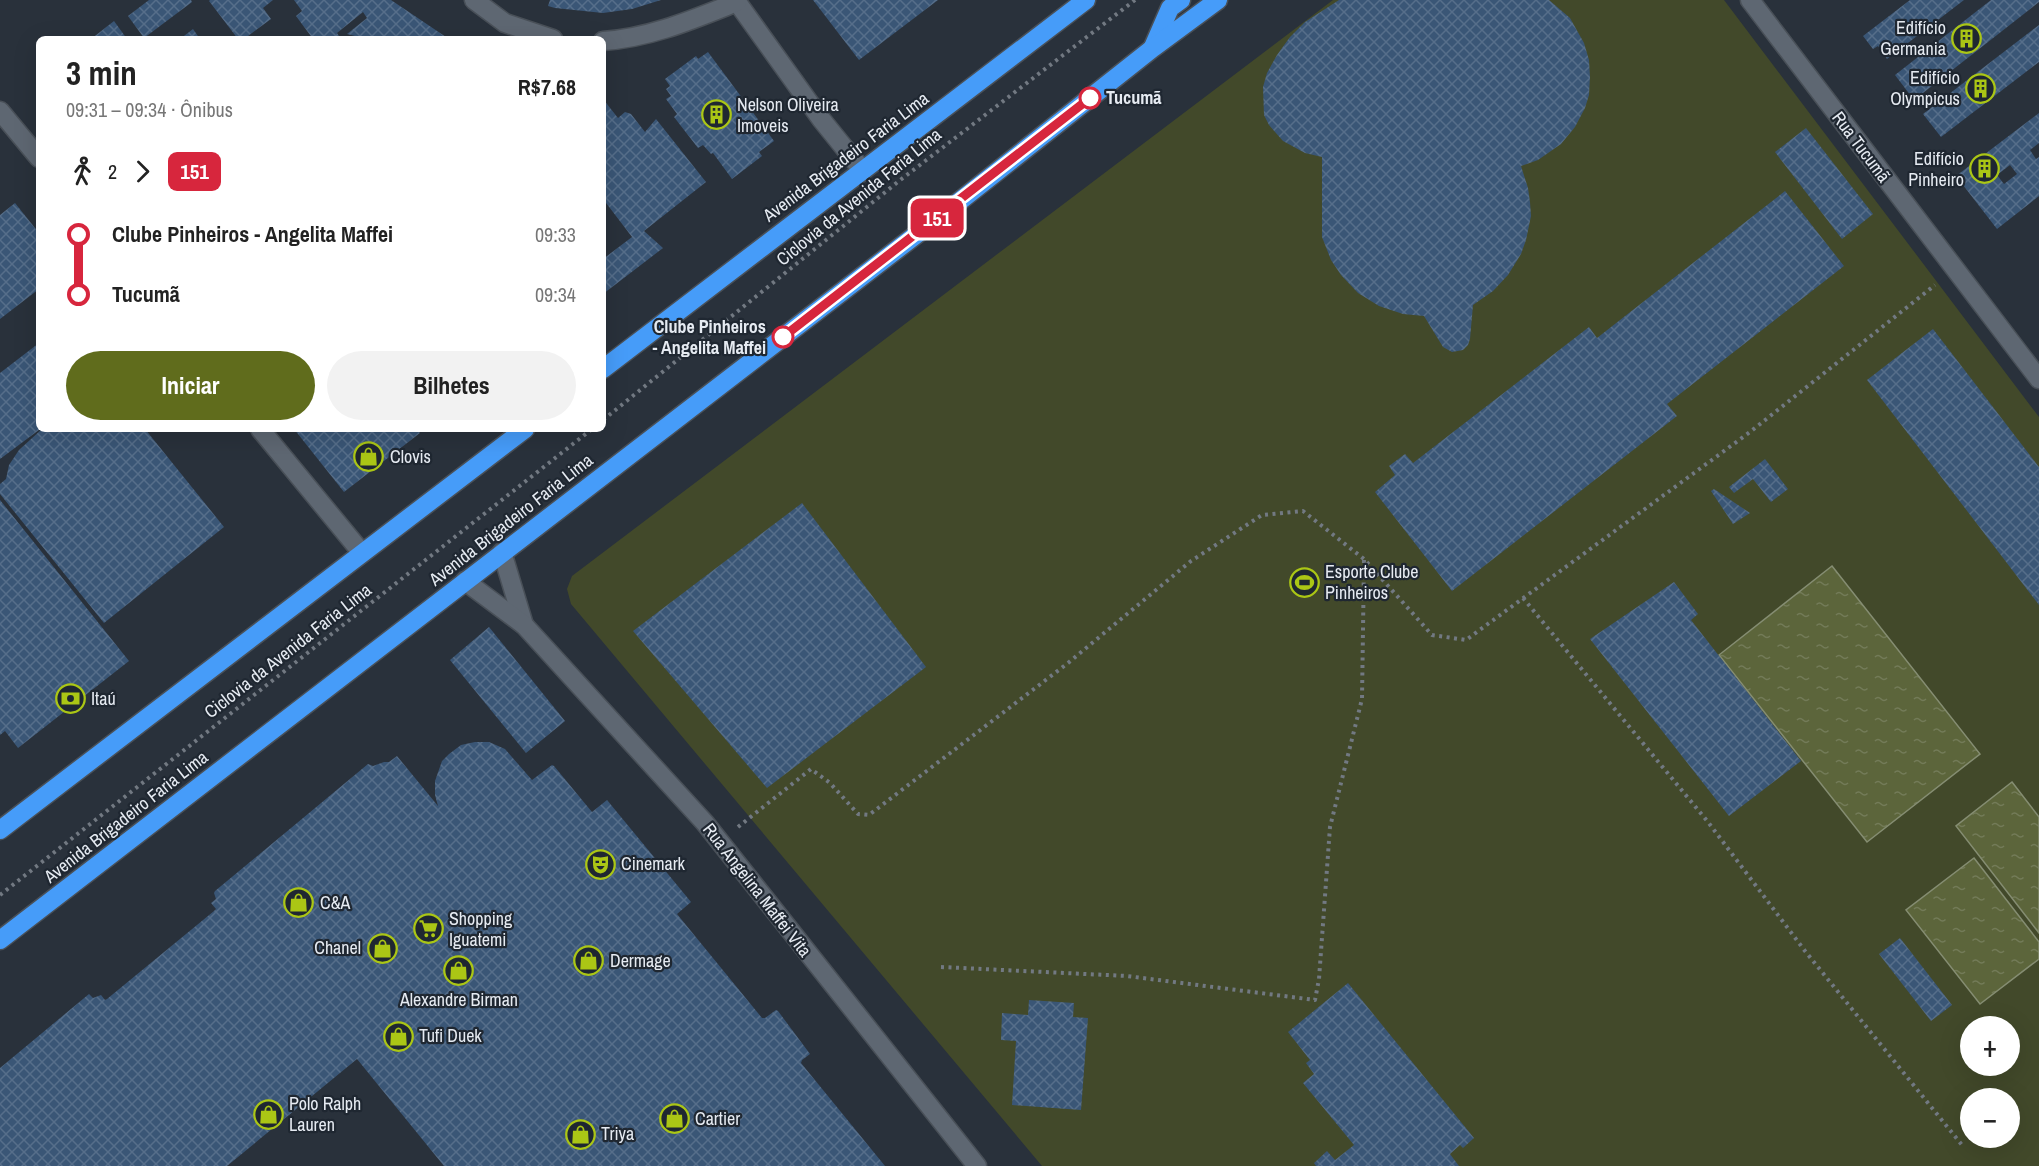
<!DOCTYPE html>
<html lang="pt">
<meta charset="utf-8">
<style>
:root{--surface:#fff;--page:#f2f2f2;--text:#222;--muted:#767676;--accent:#606c1c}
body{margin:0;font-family:"Archivo Narrow",sans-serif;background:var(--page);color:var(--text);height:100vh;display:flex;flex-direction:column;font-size:22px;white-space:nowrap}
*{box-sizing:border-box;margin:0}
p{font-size:20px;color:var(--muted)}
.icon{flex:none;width:33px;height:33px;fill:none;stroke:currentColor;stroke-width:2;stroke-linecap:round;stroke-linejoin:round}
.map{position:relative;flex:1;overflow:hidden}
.panel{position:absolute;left:36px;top:36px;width:570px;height:396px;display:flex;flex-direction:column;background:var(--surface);border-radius:9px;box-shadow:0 6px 24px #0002}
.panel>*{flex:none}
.badge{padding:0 12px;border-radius:9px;font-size:21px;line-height:39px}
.buttons{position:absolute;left:1960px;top:1016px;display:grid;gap:12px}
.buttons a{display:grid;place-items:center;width:60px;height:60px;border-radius:50%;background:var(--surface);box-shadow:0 6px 24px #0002;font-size:30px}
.map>.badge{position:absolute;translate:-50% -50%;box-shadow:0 0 0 3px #fff}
.legs{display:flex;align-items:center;gap:9px;height:66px;padding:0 30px;font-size:20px}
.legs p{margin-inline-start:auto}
.summary{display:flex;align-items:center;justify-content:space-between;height:102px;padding:0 30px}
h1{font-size:33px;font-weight:700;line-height:45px}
.action{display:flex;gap:12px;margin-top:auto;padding:12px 30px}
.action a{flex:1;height:69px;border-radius:36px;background:var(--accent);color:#fff;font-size:24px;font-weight:700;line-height:69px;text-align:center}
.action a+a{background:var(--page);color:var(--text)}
ul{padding:0 30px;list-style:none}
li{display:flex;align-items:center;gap:21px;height:60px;font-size:22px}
li i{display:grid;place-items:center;width:9px;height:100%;margin:0 8px;background:currentColor}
li i::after{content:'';width:15px;height:15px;margin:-8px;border:4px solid;border-radius:50%;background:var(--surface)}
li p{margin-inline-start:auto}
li:first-child i{background:linear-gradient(#0000 50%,currentColor 0)}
li:last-child i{background:linear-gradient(currentColor 50%,#0000 0)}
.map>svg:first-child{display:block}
.green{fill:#42492a;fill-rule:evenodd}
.water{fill:url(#water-ripples);stroke:#858d72;stroke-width:1.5}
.building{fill:url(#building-cross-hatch);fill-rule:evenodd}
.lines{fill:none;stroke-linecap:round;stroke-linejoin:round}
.street-casing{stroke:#495058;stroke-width:21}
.secondary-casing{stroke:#495058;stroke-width:21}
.highway-casing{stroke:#495058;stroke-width:21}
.path{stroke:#727982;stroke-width:4;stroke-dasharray:3 4.5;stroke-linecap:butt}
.street{stroke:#5e6772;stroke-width:18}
.secondary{stroke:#5e6772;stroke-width:18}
.highway{stroke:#469cf9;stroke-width:18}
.line-1-casing{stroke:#fff;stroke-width:14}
.line-1{stroke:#d7263d;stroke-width:9}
.stop-1-dot{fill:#fff;stroke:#d7263d;stroke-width:3}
.labels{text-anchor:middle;stroke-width:4.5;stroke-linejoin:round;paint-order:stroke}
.poi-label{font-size:18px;fill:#e6ebf2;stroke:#1f2731;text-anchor:start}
.stop-label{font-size:18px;font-weight:bold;fill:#e6ebf2;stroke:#1f2731;text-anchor:start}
.street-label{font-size:18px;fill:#e6ebf2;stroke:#1f2731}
</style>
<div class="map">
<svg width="2039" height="1166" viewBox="0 0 2039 1166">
<defs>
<pattern id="water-ripples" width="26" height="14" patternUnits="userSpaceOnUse" patternTransform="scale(1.5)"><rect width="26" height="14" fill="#5c653b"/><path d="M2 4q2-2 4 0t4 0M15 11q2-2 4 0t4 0" fill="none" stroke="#737b58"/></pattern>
<pattern id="building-cross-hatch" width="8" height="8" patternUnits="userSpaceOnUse" patternTransform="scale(1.5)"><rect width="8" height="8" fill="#3a5676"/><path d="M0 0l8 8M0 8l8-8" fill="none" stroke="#566e8a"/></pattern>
</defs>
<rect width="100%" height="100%" fill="#29313b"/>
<path class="green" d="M1333 0H1724L2039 417V1166H1042L571 604 567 589 572 576ZM1971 1026H2010V1065H1971ZM1971 1098H2010V1137H1971Z"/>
<g class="water">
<polygon points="1832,566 1980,754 1867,842 1719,655"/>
<polygon points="2012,782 2039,817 2039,933 1956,826"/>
<polygon points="1974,858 2039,942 2039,959 1980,1004 1906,910"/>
</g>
<g class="building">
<polygon points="149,0 191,0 192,2 144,38 128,16"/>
<polygon points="210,0 273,0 263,8 271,19 244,39 238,39 209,1"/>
<polygon points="294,0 391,0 446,37 444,39 357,39 359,37 347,34 367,18 363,12 337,33 341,39 313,39 296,16 302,11"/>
<polygon points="550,0 661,0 632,9 603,13 555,8 548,6"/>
<polygon points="813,0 938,0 859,60"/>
<polygon points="1339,0 1549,0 1570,18 1584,43 1589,60 1590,77 1589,95 1585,108 1575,127 1561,144 1538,160 1521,166 1528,188 1530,202 1531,216 1526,240 1521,254 1508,275 1493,291 1473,305 1470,339 1468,345 1463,350 1452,352 1443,347 1424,316 1403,314 1379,306 1358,293 1341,275 1331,260 1322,237 1322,157 1305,153 1283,141 1269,125 1264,115 1263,87 1267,73 1277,55 1290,37 1305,22"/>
<polygon points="1910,0 1964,0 1887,59 1878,46 1873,49 1863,36"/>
<polygon points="1991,0 2039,0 2039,2 1914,100 1895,75"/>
<polygon points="114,21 127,39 91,39"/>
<polygon points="2039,25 2039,62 1941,137 1923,114"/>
<polygon points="193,29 200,39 180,39"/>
<polygon points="708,52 774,141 759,152 762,156 732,179 713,153 711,154 703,145 698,148 674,117 677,114 666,99 671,96 666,89 670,86 665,79 696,56 698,59"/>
<polygon points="603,99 618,118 625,112 631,114 645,132 656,119 706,182 644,231 663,248 603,294 603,259 632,237 603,199"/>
<path d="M2039 113V143L2030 150 2036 159 2039 157V196L1997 229 1956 176ZM2010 165 2017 174 2004 184 1997 175Z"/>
<polygon points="1806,128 1873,214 1842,239 1775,152"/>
<polygon points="1785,191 1844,266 1667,404 1677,416 1452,591 1375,492 1395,475 1389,466 1405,454 1413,463 1589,327 1597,338"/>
<polygon points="15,203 39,233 39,289 0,319 0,215"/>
<polygon points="1933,329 2039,467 2039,605 1867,380"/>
<polygon points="39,343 39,430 0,459 0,373"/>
<polygon points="42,429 145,429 224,527 104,623 0,494 0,484 6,479 9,465 19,450"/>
<polygon points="294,429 416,429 420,433 344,492"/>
<polygon points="1765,459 1788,489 1771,502 1753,479 1734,493 1729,487"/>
<polygon points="1714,489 1750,513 1733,524 1711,491"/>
<polygon points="0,500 129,661 18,748 5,731 0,735"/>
<polygon points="802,503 926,667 767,788 633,631"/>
<polygon points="1674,582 1698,614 1691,620 1801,761 1729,816 1590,639"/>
<polygon points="489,627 565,721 526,753 450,660"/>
<polygon points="475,742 489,742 505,749 532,780 552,765 554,766 592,812 607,800 691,902 677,914 762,1018 765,1018 776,1010 778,1011 810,1054 802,1060 801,1063 885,1166 444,1166 357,1059 227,1166 0,1166 0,1068 89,994 93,998 101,995 105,1000 107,999 214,911 216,909 211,903 216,899 214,893 215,891 368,764 373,766 384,762 389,762 397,756 438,806 435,795 435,781 442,761 449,754 461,745"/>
<polygon points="1900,938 1952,1005 1931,1021 1879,954"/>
<polygon points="1348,983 1474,1138 1463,1148 1460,1145 1450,1154 1459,1166 1316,1166 1314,1163 1327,1151 1335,1160 1354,1145 1303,1083 1314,1074 1306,1063 1310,1060 1288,1032"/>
<polygon points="1029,1000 1074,1003 1073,1017 1088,1018 1081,1110 1012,1105 1016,1041 1001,1040 1002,1013 1028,1015"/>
</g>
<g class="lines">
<defs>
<g id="street">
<polyline points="474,0 505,23 553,39"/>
<polyline points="737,2 821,119 863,171"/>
<path d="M603 41C650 38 694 19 737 2"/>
<polyline points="0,111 39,158"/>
<polyline points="260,429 362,553"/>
</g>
<g id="secondary">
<polyline points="1750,0 2039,379"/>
<polyline points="502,552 524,625"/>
<polyline points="465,581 524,625 705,823 977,1166"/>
</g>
<g id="highway">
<polyline points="1153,47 1170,8 1181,0"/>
<polyline points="603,369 1086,0"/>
<polyline points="0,830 525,429"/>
<polyline points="0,940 956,204 1153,48 1218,0"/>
</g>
</defs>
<use href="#street" class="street-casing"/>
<use href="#secondary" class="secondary-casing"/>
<use href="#highway" class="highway-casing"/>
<g class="path">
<polyline points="603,420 899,181 1135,0"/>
<polyline points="1523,598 1708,822 1805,951 1962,1145"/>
<polyline points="738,827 811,769 830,783 858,814 869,815 1068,663 1191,561 1262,515 1303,511 1364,559 1432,635 1466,640 1750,432 1935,285"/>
<polyline points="0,895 592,429"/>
<polyline points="941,967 1127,976 1315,1000 1319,979 1330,827 1362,699 1364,560"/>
</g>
<use href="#street" class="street"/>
<use href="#secondary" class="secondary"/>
<use href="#highway" class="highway"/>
</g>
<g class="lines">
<defs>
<polyline id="line-1" points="783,337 1090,98"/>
</defs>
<use href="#line-1" class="line-1-casing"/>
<use href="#line-1" class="line-1"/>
</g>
<defs>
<symbol id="building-ring" viewBox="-11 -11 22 22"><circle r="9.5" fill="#1f2731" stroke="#abc615" stroke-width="1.5"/><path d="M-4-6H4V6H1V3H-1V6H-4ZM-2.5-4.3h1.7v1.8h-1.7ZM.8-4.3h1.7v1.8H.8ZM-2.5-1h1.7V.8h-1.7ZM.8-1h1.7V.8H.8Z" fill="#abc615"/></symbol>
<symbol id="shop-ring" viewBox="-11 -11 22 22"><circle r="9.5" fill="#1f2731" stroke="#abc615" stroke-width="1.5"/><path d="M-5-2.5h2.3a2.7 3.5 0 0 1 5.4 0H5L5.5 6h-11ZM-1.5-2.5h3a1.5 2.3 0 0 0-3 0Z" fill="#abc615"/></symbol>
<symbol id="stadium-ring" viewBox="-11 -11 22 22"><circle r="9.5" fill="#1f2731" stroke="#abc615" stroke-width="1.5"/><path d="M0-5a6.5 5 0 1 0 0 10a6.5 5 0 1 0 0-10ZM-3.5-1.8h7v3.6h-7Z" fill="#abc615"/></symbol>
<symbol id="bank-ring" viewBox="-11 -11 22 22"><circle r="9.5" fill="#1f2731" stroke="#abc615" stroke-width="1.5"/><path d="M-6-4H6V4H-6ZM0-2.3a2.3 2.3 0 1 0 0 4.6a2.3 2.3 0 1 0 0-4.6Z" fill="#abc615"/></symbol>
<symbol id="theatre-ring" viewBox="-11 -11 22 22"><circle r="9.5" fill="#1f2731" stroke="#abc615" stroke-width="1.5"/><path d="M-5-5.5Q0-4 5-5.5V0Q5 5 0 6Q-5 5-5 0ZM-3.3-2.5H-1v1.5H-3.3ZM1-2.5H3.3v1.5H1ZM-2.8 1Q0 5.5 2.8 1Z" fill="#abc615"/></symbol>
<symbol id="supermarket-ring" viewBox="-11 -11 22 22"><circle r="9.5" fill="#1f2731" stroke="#abc615" stroke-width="1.5"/><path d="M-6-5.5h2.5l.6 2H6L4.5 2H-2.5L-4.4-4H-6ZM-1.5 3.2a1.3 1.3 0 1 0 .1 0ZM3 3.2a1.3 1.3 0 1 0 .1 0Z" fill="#abc615"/></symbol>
</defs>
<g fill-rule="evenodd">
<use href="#building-ring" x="1950" y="22" width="33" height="33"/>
<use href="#building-ring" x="1964" y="72" width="33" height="33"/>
<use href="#building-ring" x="700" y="98" width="33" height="33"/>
<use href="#building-ring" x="1968" y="152" width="33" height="33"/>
<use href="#shop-ring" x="352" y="440" width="33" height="33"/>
<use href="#stadium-ring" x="1288" y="566" width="33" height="33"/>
<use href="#bank-ring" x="54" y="682" width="33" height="33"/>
<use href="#theatre-ring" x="584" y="848" width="33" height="33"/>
<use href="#shop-ring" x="282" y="886" width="33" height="33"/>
<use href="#supermarket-ring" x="412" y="912" width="33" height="33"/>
<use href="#shop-ring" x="366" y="932" width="33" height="33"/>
<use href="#shop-ring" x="572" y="944" width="33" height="33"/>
<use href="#shop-ring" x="442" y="954" width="33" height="33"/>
<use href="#shop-ring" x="382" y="1020" width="33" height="33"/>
<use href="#shop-ring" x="252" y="1098" width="33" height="33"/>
<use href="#shop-ring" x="658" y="1102" width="33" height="33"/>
<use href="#shop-ring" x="564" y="1118" width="33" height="33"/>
</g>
<g class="stop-1-dot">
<circle cx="1090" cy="98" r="10"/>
<circle cx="783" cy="337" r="10"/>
</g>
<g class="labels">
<g class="poi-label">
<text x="1946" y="34" text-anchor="end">Edifício<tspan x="1946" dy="21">Germania</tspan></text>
<text x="1960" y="84" text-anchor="end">Edifício<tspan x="1960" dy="21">Olympicus</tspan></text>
<text x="737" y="111">Nelson Oliveira<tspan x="737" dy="21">Imoveis</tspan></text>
<text x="1964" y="165" text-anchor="end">Edifício<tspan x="1964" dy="21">Pinheiro</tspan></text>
<text x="390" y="463">Clovis</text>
<text x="1325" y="578">Esporte Clube<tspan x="1325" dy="21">Pinheiros</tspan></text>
<text x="91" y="705">Itaú</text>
<text x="621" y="870">Cinemark</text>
<text x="320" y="909">C&amp;A</text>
<text x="449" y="925">Shopping<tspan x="449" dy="21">Iguatemi</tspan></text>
<text x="361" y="954" text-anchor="end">Chanel</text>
<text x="610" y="967">Dermage</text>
<text x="459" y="1006" text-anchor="middle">Alexandre Birman</text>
<text x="419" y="1042">Tufi Duek</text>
<text x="289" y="1110">Polo Ralph<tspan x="289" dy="21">Lauren</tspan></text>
<text x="695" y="1125">Cartier</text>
<text x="601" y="1140">Triya</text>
</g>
<g class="stop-label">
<text x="1106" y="104">Tucumã</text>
<text x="766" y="333" text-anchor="end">Clube Pinheiros<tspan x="766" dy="21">- Angelita Maffei</tspan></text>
</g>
<g class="street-label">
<text transform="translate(1861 147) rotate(53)" y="6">Rua Tucumã</text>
<text transform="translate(846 157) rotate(-37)" y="6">Avenida Brigadeiro Faria Lima</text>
<text transform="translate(859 197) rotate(-39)" y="6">Ciclovia da Avenida Faria Lima</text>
<text transform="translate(511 520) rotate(-38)" y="6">Avenida Brigadeiro Faria Lima</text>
<text transform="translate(288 651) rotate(-38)" y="6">Ciclovia da Avenida Faria Lima</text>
<text transform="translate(126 817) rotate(-38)" y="6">Avenida Brigadeiro Faria Lima</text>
<text transform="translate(757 890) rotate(52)" y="6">Rua Angelina Maffei Vita</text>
</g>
</g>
</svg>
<div class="buttons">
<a>+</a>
<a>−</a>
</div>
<b class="badge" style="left:937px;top:218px;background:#d7263d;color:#fff">151</b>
<section class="panel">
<div class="summary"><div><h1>3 min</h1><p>09:31 – 09:34 · Ônibus</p></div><b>R$7.68</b></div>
<div class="legs"><svg class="icon" aria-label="walk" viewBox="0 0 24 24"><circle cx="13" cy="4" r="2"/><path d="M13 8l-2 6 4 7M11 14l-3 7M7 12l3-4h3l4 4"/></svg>2<svg class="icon" aria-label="forward" viewBox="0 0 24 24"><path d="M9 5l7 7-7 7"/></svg><b class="badge" style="background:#d7263d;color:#fff">151</b></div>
<ul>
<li><i style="color:#d7263d"></i><b>Clube Pinheiros - Angelita Maffei</b><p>09:33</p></li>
<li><i style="color:#d7263d"></i><b>Tucumã</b><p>09:34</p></li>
</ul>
<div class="action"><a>Iniciar</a><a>Bilhetes</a></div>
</section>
</div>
